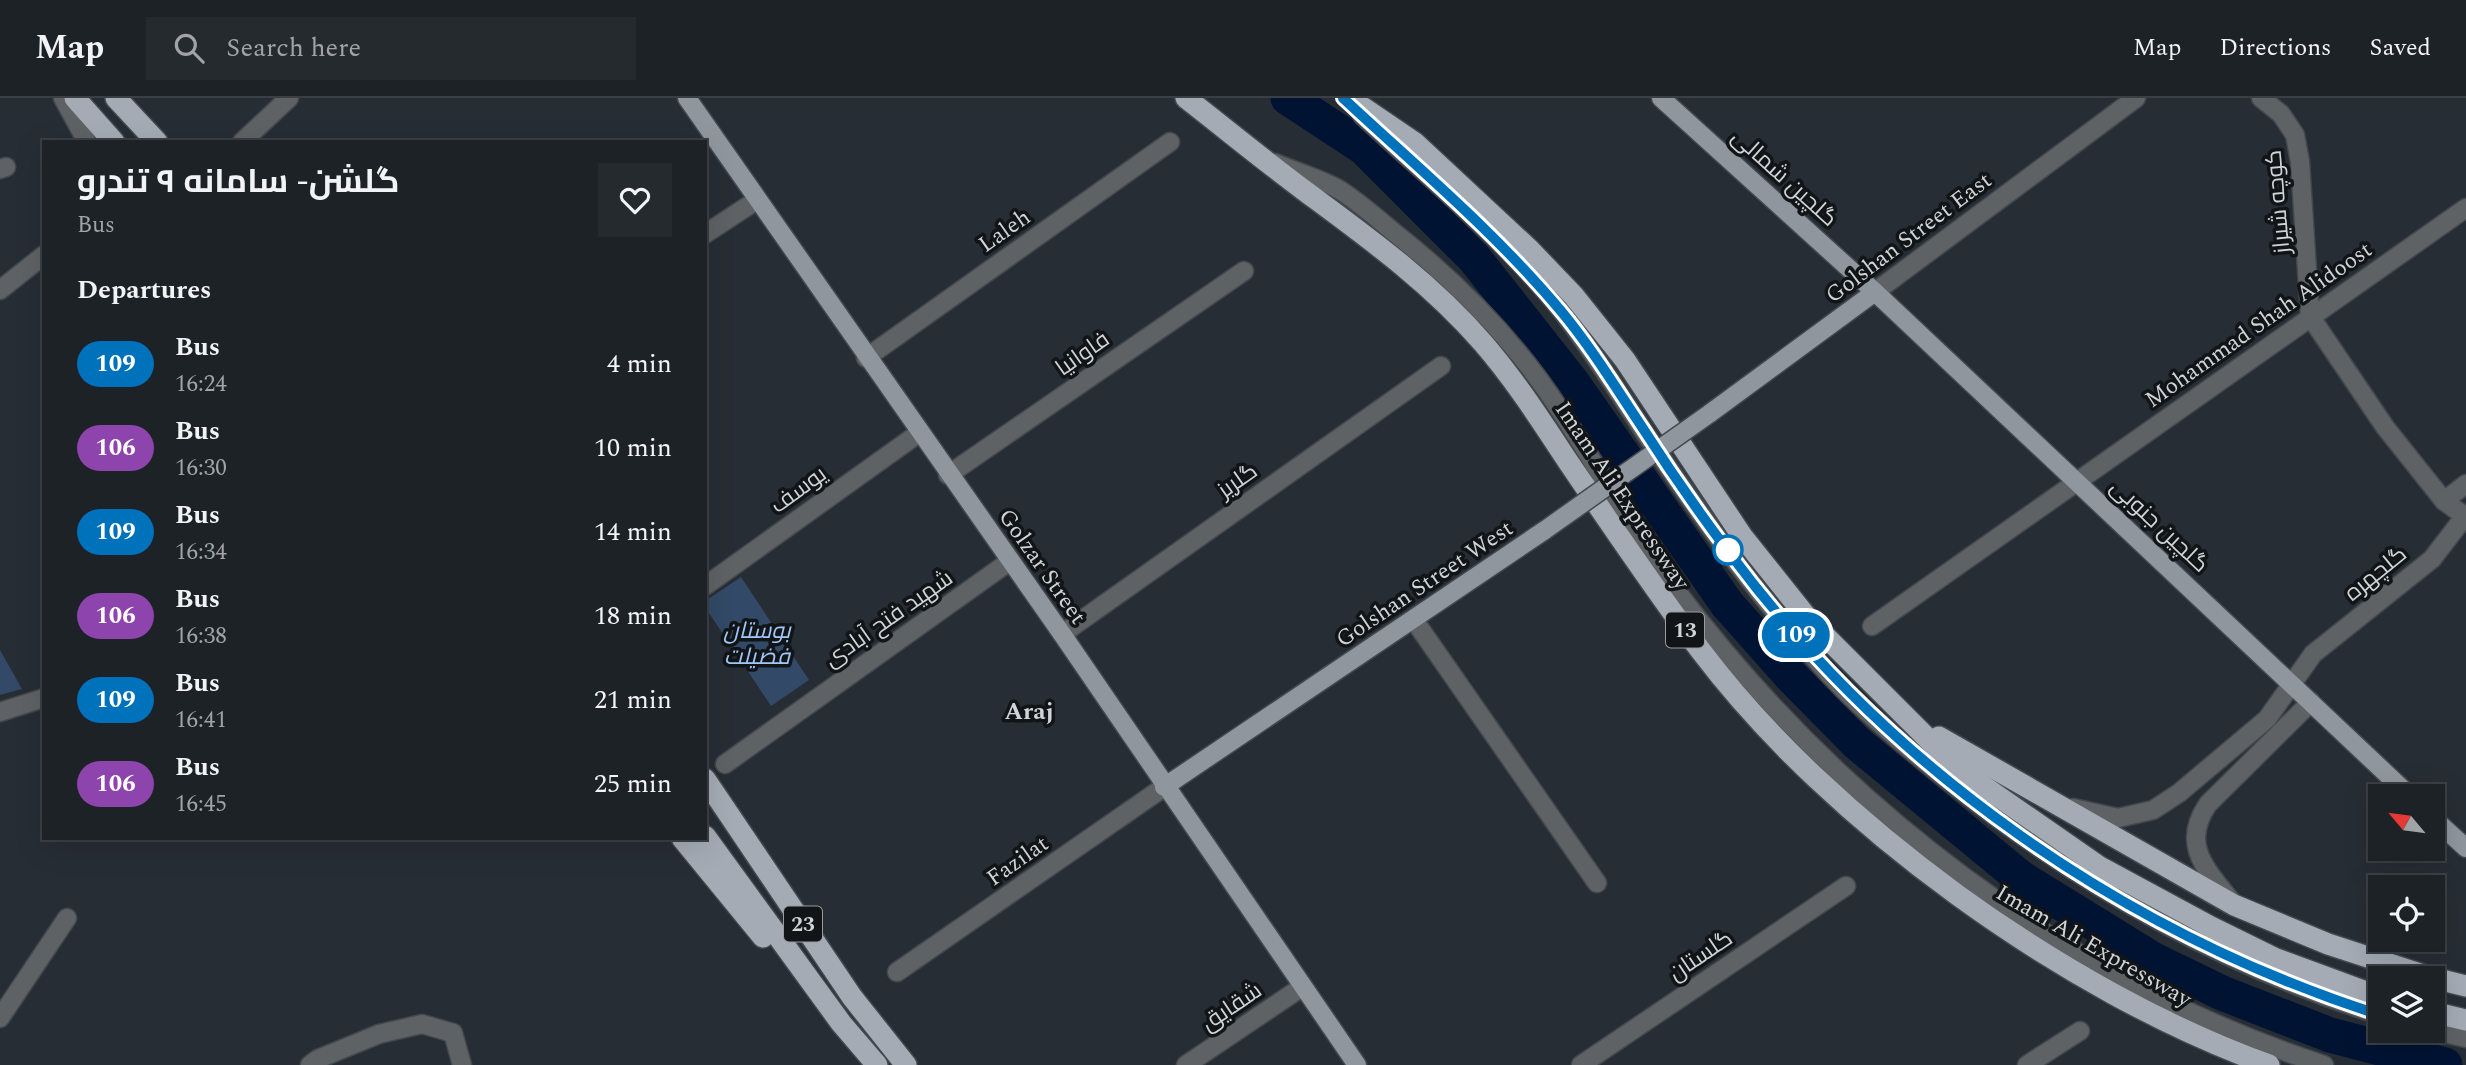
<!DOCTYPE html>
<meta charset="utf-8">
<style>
:root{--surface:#1d2227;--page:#252a2f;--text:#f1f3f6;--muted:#a0a4a7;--line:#3b3f44}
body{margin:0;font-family:Spectral,Cairo,serif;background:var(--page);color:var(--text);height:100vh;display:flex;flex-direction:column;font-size:26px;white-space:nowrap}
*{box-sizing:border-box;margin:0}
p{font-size:23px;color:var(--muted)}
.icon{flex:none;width:38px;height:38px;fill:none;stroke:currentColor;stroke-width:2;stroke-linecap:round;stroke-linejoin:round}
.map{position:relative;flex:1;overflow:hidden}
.details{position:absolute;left:42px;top:42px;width:665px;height:700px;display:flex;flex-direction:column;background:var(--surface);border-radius:0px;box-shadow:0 7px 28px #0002,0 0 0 2px var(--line)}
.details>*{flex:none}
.badge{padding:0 14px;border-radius:23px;font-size:24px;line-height:46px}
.needle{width:46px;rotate:299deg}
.fabs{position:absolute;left:2368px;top:686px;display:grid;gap:14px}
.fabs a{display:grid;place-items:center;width:77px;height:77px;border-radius:0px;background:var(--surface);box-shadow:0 7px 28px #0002,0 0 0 2px var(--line);font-size:35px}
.map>.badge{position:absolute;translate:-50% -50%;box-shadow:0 0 0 4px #fff}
h2{padding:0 35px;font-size:26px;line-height:63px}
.round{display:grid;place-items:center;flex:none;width:74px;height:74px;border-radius:0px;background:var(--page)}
.summary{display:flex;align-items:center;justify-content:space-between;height:119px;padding:0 35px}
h1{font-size:33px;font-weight:700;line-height:52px}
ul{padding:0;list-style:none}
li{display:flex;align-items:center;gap:21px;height:84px;padding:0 35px}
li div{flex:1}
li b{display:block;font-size:26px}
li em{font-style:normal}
li .badge{min-width:77px;font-weight:700;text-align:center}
header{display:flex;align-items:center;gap:42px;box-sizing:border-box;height:98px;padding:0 35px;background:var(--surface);border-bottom:2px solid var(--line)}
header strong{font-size:33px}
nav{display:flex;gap:38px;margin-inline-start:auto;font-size:24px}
.search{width:490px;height:63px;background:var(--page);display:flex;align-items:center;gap:18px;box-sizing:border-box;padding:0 24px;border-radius:0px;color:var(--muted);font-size:26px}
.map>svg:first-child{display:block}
.green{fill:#324a67}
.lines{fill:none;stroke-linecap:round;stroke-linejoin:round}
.river{stroke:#001333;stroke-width:35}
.minor-casing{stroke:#42484e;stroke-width:21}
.major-casing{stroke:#42484e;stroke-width:21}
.highway-casing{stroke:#42484e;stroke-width:24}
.minor{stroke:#5f6265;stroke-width:18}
.major{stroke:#90969e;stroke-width:18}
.highway{stroke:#a4abb4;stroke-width:21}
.major-bridge-casing{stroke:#42484e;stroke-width:21;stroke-linecap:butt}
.major-bridge{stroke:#90969e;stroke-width:18}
.line-casing{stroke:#fff;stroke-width:16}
.line{stroke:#0072bc;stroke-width:10}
.stop-dot{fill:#fff;stroke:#0072bc;stroke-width:3.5}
.labels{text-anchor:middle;stroke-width:7;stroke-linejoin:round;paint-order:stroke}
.shield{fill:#121518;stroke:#979b9e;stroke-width:2}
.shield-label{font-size:21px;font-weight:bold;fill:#d0d4d8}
.street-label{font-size:23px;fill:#d0d4d8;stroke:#121518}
.park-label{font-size:23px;font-style:italic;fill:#a1c7f9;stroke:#121518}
.neighbourhood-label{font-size:24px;font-weight:bold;fill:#d0d4d8;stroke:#121518}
</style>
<header>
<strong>Map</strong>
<div class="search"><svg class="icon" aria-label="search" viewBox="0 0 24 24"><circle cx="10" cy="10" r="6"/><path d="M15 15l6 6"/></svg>Search here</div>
<nav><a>Map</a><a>Directions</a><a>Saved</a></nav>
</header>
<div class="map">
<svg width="2466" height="967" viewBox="0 0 2466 967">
<rect width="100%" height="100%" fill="#272d34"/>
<g class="green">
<polygon points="741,479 809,582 771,608 705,509 705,503"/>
<polygon points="0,552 22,591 0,597"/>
</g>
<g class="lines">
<polyline class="river" points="1288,0 1364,50 1474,160 1572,284 1727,506 1790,577 1857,645 2021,780 2152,861 2222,895 2330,937 2445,967"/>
<defs>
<g id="minor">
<polyline points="63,0 87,44"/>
<polyline points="2261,0 2281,16 2295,37 2300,64 2310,218 2385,329 2444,403 2466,419"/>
<path d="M1362 17C1431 82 1506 142 1565 217 1593 254 1618 293 1643 332 1703 422 1768 513 1843 591 1877 625 1916 657 1954 687 2082 788 2224 868 2380 917"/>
<polyline points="242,44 289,0"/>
<path d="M1275 65C1296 74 1321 81 1340 92 1360 105 1378 121 1396 136 1459 186 1516 244 1560 312 1599 371 1633 434 1675 491 1837 707 2066 883 2324 967"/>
<polyline points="0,71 6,69"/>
<polyline points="705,136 757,102"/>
<polyline points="0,192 44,157"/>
<polyline points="1875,194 2136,0"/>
<polyline points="866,260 1170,44"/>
<polyline points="948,377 1244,173"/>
<polyline points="2444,403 2466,386"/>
<polyline points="705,488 919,335"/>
<polyline points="1414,522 1597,785"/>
<polyline points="1872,528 2466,110"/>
<polyline points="1062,536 1441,268"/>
<polyline points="0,614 44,600"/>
<polyline points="725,666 1010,463"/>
<polyline points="2073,710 2118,720 2153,712 2179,695 2267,621 2313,556 2432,461 2465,418"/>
<path d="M2232 804C2206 771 2180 747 2208 706L2311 604"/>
<polyline points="897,874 1164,689"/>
<polyline points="0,920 67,820"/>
<polyline points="2432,932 2466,940"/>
<polyline points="310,967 318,961 379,936 422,926 453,935 462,967"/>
<polyline points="1186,967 1302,889"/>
<polyline points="1581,967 1846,788"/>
<polyline points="2027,967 2080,933"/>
</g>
<g id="major">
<polyline points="687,0 1062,536 1357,967"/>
<polyline points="1661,0 1875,194 2410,698"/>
<polyline points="1709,316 1875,194"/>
<polyline points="1164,689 1545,432"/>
<polyline points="2432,719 2466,750"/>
</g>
<g id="highway">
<polyline points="75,0 114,44"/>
<polyline points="116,0 157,44"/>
<path d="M1186 0C1227 32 1267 65 1309 96 1370 141 1432 186 1483 245 1515 282 1542 324 1569 365 1612 428 1655 492 1701 553 1831 725 2066 894 2269 967"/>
<polyline points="1349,0 1415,45 1530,152 1574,198 1625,262 1742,438 1809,522 1956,669 2100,769 2211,829 2274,860 2380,899"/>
<polyline points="1939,639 2234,807 2328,846 2426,878 2466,888"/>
<polyline points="705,681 852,899 906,967"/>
<polyline points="705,738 841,925 877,967"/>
<polyline points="682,740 763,839"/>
<polyline points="2432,914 2466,922"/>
</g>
</defs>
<use href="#minor" class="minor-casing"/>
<use href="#major" class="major-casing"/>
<use href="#highway" class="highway-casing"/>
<use href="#minor" class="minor"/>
<use href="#major" class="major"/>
<use href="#highway" class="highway"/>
<defs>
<polyline id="major-bridge" points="1545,432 1709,316"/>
</defs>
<use href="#major-bridge" class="major-bridge-casing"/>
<use href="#major-bridge" class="major-bridge"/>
</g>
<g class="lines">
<defs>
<path id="line" d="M1343 0C1418 70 1495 134 1561 213 1591 249 1616 290 1642 329 1670 373 1700 416 1731 457 1892 673 2124 835 2380 917"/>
</defs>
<use href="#line" class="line-casing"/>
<use href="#line" class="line"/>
</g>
<circle class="stop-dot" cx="1728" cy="452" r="14"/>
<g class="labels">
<g class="shield">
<rect x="1666" y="514.5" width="38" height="35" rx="5"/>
<rect x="784" y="808.5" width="38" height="35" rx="5"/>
</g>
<g class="shield-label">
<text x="1685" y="539">13</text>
<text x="803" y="833">23</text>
</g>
<g class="street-label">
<text transform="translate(1785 79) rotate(42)" y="8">گلچین شمالی</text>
<text transform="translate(2277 104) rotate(-95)" y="8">کوچه شیراز</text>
<text transform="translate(1004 132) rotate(-35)" y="8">Laleh</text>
<text transform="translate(1908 139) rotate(-37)" y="8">Golshan Street East</text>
<text transform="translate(2258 226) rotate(-35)" y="8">Mohammad Shah Alidoost</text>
<text transform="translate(1082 255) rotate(-35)" y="8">فاوانیا</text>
<text transform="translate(1237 382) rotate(-35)" y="8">گلریز</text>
<text transform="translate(798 391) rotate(-36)" y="8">یوسف</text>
<text transform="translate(1623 397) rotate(56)" y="8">Imam Ali Expressway</text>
<text transform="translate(2160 427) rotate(43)" y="8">گلچین جنوبی</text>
<text transform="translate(1043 468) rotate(55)" y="8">Golzar Street</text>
<text transform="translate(2375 475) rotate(-39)" y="8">گلچهره</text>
<text transform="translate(1424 485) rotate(-34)" y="8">Golshan Street West</text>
<text transform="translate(888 520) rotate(-35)" y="8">شهید فتح آبادی</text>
<text transform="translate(1017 762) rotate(-35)" y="8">Fazilat</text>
<text transform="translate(2094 847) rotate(30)" y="8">Imam Ali Expressway</text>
<text transform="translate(1700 857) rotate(-34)" y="8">گلستان</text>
<text transform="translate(1231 908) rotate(-34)" y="8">شقایق</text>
</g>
<g class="park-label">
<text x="757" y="540">بوستان<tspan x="757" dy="26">فضیلت</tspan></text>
</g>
<g class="neighbourhood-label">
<text x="1029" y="621">Araj</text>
</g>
</g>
</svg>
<div class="fabs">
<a><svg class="needle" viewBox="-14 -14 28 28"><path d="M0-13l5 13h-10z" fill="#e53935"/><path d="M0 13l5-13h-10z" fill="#a0a4a7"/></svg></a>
<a><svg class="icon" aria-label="locate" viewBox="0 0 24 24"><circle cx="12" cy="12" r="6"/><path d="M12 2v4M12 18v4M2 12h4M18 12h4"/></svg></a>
<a><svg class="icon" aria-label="layers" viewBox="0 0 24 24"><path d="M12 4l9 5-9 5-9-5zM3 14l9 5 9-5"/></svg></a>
</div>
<b class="badge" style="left:1796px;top:537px;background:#0072bc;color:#fff">109</b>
<section class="details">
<div class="summary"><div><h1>گلشن- سامانه ۹ تندرو</h1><p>Bus</p></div><a class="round"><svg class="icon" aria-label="heart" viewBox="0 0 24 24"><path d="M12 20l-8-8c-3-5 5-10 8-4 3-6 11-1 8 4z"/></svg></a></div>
<h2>Departures</h2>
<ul>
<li><span class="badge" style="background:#0072bc;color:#fff">109</span><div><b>Bus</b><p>16:24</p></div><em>4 min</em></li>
<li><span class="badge" style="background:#8e44ad;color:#fff">106</span><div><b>Bus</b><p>16:30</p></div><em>10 min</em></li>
<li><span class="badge" style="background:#0072bc;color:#fff">109</span><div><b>Bus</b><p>16:34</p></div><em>14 min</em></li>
<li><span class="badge" style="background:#8e44ad;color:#fff">106</span><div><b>Bus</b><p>16:38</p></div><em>18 min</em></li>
<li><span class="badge" style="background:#0072bc;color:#fff">109</span><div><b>Bus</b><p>16:41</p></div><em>21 min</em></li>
<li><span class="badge" style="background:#8e44ad;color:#fff">106</span><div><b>Bus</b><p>16:45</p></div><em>25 min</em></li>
</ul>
</section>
</div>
